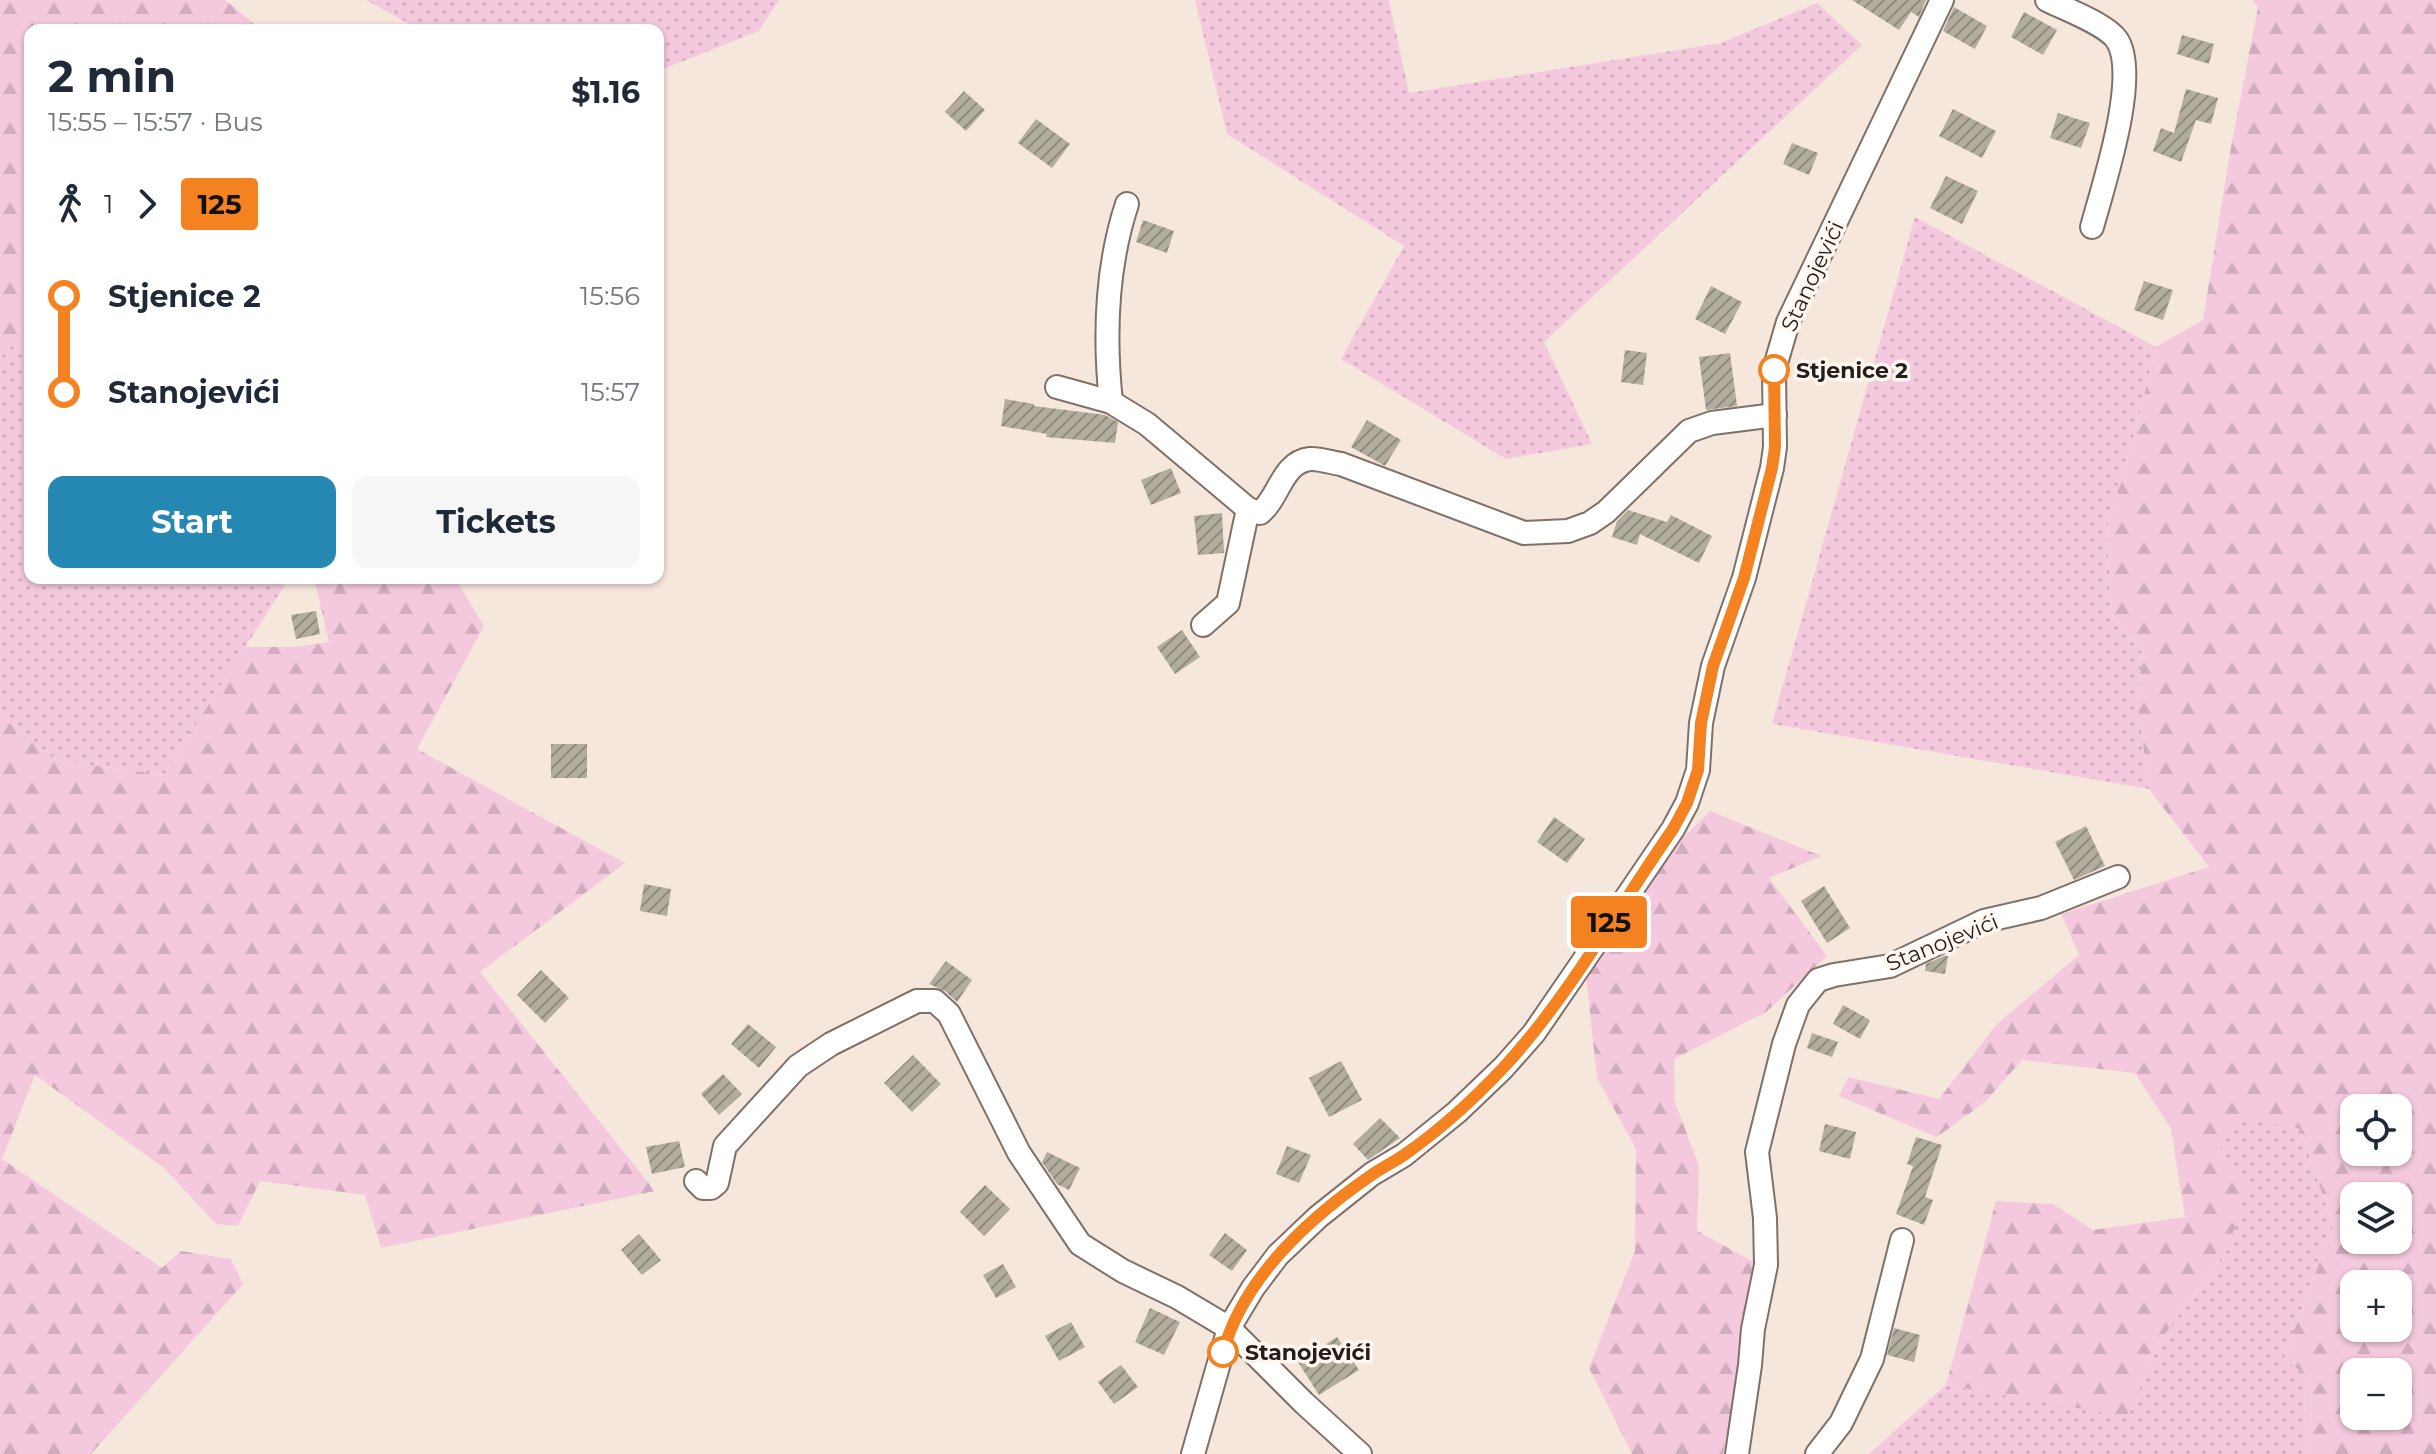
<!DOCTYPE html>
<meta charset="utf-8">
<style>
:root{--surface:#fff;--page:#f6f6f7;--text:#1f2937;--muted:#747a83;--accent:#2588b2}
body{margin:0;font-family:Montserrat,sans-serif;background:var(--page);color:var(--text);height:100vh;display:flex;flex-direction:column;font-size:30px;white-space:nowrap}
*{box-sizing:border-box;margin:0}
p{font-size:26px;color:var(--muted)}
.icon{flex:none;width:44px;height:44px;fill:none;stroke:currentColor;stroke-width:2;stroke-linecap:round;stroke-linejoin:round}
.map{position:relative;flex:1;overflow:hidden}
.sheet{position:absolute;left:24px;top:24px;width:640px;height:560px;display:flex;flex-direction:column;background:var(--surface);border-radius:16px;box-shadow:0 2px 6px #0004}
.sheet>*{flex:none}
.badge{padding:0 16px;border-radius:6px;font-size:28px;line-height:52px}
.controls{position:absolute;left:2340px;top:1094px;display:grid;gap:16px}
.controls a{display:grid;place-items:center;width:72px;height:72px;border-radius:16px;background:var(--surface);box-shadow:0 2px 6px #0004;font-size:40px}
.map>.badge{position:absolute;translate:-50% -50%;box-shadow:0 0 0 4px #fff}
.legs{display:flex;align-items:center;gap:12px;height:88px;padding:0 24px;font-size:26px}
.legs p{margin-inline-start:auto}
.headline{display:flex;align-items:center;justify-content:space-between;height:136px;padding:0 24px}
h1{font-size:44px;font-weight:700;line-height:60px}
.action{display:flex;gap:16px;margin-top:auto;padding:16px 24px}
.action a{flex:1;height:92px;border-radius:16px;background:var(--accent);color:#fff;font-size:32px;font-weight:700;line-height:92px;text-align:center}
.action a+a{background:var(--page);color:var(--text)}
ul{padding:0 24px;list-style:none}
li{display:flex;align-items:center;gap:28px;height:96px;font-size:30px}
li i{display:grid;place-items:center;width:12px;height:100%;margin:0 10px;background:currentColor}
li i::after{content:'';width:20px;height:20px;margin:-10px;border:6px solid;border-radius:50%;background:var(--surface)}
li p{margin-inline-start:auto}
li:first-child i{background:linear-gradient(#0000 50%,currentColor 0)}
li:last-child i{background:linear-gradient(currentColor 50%,#0000 0)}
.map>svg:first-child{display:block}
.grass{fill:url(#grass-dots)}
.forest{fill:url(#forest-firs);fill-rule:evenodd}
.building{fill:url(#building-hatch)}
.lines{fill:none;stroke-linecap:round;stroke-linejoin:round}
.minor-casing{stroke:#7e7168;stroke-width:26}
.minor{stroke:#fff;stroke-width:22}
.line-1-casing{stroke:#fff;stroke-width:18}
.line-1{stroke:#f58220;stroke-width:12}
.stop-1-dot{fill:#fff;stroke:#f58220;stroke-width:4}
.labels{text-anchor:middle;stroke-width:7;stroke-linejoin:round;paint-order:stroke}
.street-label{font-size:22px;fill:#241e1b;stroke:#fff6ef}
.stop-label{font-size:22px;font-weight:bold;fill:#241e1b;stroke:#fff6ef;text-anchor:start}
</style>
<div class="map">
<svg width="2436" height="1454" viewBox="0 0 2436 1454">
<defs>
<pattern id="grass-dots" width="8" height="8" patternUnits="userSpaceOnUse" patternTransform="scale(2)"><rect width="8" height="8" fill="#f4c9de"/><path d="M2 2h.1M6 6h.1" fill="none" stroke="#d1acbe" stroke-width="1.8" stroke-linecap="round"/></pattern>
<pattern id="forest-firs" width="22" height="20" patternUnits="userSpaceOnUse" patternTransform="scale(2)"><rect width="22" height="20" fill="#f4c9de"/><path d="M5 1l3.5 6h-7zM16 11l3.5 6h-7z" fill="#d1acbe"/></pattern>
<pattern id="building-hatch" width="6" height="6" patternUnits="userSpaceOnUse" patternTransform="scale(2)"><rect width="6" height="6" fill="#b1ac9d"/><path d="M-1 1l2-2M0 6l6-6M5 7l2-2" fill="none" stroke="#908b7f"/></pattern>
</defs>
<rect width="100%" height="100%" fill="#f6e7dd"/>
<g class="grass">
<polygon points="366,0 779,0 759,31 658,71 658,30 420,30"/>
<polygon points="1195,0 1389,0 1409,93 1721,43 1817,3 1862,45 1544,342 1592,444 1506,459 1341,359 1404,246 1227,134"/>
<polygon points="1915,217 2156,347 2129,455 2107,527 2111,616 2142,652 2138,707 2149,789 1772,724"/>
<polygon points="16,341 30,352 30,578 289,578 164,775 58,761 0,716 0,359"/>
<polygon points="2237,1116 2300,1129 2333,1225 2284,1358 2305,1375 2304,1441 2309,1454 1869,1454 1946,1385 2128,1416 2159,1342 2228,1249 2217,1155"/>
</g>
<g class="forest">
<polygon points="0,0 225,0 262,30 30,30 30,352 16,342 0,359"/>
<path d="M2253 0H2436V1454H2309L2304 1441 2305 1375 2284 1358 2333 1225 2300 1129 2237 1117 2217 1155 2249 1181 2228 1249 2159 1342 2128 1417 1946 1385 1996 1201 2053 1204 2093 1230 2185 1217 2171 1129 2135 1073 2022 1060 1985 1102 1937 1137 1839 1096 1848 1077 1939 1099 1997 1024 2079 955 2061 914 2209 867 2149 789 2138 707 2142 652 2111 616 2107 527 2129 455 2156 347 2203 320 2231 147 2258 7ZM2354 1108H2398V1152H2354ZM2398 1196V1240H2354V1196ZM2354 1284H2398V1328H2354ZM2354 1372H2398V1416H2354Z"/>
<polygon points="314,578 455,578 484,626 417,749 625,863 480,972 655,1191 381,1248 365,1195 260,1181 238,1226 216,1224 164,1168 35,1075 2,1159 162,1268 181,1251 231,1259 243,1284 91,1454 0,1454 0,716 58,761 164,775 245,647 293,647 329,642"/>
<polygon points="1710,811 1821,856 1769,878 1827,956 1766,1012 1674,1059 1675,1102 1699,1166 1697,1231 1759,1265 1723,1454 1632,1454 1589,1368 1635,1251 1636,1149 1597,1078 1585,966 1653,867"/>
</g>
<g class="building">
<polygon points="1852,0 1926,0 1919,17 1911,12 1899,30"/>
<polygon points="1954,7 1987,26 1975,49 1943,31"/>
<polygon points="2024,12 2057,30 2043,55 2011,37"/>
<polygon points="2182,35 2214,44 2209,64 2177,54"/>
<polygon points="2186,89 2218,98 2211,124 2196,120 2181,162 2153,151 2161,128 2174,133"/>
<polygon points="964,91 985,110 966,131 945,112"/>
<polygon points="1953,109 1996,131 1982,158 1939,136"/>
<polygon points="2058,113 2090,123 2081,148 2050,138"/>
<polygon points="1036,119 1070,144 1052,168 1018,143"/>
<polygon points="1792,143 1818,153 1809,175 1783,164"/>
<polygon points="1946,176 1978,191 1962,224 1930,208"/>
<polygon points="1143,220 1174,231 1167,253 1136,242"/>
<polygon points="2144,281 2173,290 2163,320 2134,310"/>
<polygon points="1711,286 1742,302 1725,334 1695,319"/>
<polygon points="1625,350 1647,353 1643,385 1621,382"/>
<polygon points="1730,353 1737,406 1706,410 1699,357"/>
<polygon points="1005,399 1034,404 1034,406 1105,415 1118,422 1115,443 1046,437 1047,434 1001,426"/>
<polygon points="1367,420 1401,440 1385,466 1351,447"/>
<polygon points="1171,468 1181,493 1151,505 1141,480"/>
<polygon points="1628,510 1667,522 1671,515 1712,536 1699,563 1640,534 1637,545 1612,537 1617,521"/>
<polygon points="1222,513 1224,553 1198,555 1194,516"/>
<polygon points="316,611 320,634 296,639 291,615"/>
<polygon points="1182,630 1200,657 1175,674 1157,647"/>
<rect x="551" y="744" width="36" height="34"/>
<polygon points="1554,817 1585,839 1567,863 1537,842"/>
<polygon points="2086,826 2105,866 2074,880 2055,842"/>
<polygon points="644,884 671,889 667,916 640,911"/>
<polygon points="1824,886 1850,928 1827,943 1801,901"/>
<polygon points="1944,956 1948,956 1945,974 1925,971 1926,964"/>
<polygon points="946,961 972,980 957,1002 945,991 929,984"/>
<polygon points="541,970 569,998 545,1023 517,995"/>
<polygon points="1843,1005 1870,1020 1860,1039 1833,1024"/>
<polygon points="748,1024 776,1047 759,1068 731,1044"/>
<polygon points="1812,1033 1838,1042 1832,1057 1807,1048"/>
<polygon points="913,1055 941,1084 912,1112 884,1083"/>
<polygon points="1341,1061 1362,1100 1329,1117 1309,1078"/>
<polygon points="723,1074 742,1094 719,1115 701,1094"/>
<polygon points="1380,1118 1400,1138 1368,1160 1353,1144"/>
<polygon points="1825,1124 1856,1132 1850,1159 1819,1151"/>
<polygon points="1916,1137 1942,1145 1925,1197 1933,1200 1924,1225 1896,1214 1913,1166 1907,1164"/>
<polygon points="679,1141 685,1167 652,1174 646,1147"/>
<polygon points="1287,1146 1311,1155 1299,1183 1276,1174"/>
<polygon points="1047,1152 1080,1168 1069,1190 1057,1184 1042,1162"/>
<polygon points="985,1185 1010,1209 984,1236 960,1212"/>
<polygon points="1225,1233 1247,1250 1232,1271 1209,1255"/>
<polygon points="639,1234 661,1260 642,1275 621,1250"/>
<polygon points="1003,1264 1016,1287 996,1298 983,1275"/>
<polygon points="1150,1308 1180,1322 1164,1355 1135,1342"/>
<polygon points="1071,1322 1085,1347 1059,1361 1045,1336"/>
<polygon points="1894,1328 1920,1335 1914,1362 1887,1355"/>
<polygon points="1337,1337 1359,1370 1319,1395 1298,1362"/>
<polygon points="1121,1365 1138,1387 1114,1404 1098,1382"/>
</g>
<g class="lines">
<defs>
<g id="minor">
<path d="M2047 0C2065 9 2106 24 2117 40 2140 76 2103 186 2092 227"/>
<path d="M1057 387 1111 402 1147 424 1248 509 1260 513C1279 498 1282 462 1310 459 1319 458 1332 463 1341 464L1524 533 1568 531 1590 523 1606 512 1689 431 1712 423 1775 415"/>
<path d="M1111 402C1104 336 1106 268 1127 204"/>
<polyline points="1203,625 1228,603 1248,509"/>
<polyline points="696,1181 703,1188 711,1188 717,1183 725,1146 798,1066 831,1044 917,1001 935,1001 949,1014 1019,1153 1080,1244 1123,1271 1177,1297 1229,1328 1304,1403 1360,1454"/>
<polyline points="1193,1454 1229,1328 1253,1288 1278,1255 1318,1217 1372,1174 1404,1155 1457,1112 1503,1068 1534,1033 1582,963 1673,829 1687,803 1698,770 1701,723 1713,666 1744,578 1772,468 1775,447 1774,370 1788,322 1942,0"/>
<polyline points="1737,1454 1750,1365 1753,1329 1766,1265 1765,1218 1757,1152 1784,1044 1798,1005 1818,980 1834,975 1890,966 1984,921 2041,908 2118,877"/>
<polyline points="1817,1454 1841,1423 1872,1359 1902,1240"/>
</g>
</defs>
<use href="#minor" class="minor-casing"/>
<use href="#minor" class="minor"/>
</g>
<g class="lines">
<defs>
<path id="line-1" d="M1223 1352C1244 1277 1310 1217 1373 1174 1383 1167 1394 1162 1404 1155 1440 1130 1474 1099 1504 1067 1568 998 1619 906 1673 829L1687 803 1698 770 1701 723 1713 666 1744 578 1772 468 1775 447 1774 370"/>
</defs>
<use href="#line-1" class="line-1-casing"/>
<use href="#line-1" class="line-1"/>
</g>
<g class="stop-1-dot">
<circle cx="1774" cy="370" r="14"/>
<circle cx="1223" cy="1352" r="14"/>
</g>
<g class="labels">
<g class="street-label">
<text transform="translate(1812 276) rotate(-65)" y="8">Stanojevići</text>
<text transform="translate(1942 942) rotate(-22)" y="8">Stanojevići</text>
</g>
<g class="stop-label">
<text x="1796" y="378">Stjenice 2</text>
<text x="1245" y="1360">Stanojevići</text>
</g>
</g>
</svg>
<div class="controls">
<a><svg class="icon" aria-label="locate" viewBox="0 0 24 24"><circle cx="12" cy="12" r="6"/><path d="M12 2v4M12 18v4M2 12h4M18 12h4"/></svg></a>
<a><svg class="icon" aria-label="layers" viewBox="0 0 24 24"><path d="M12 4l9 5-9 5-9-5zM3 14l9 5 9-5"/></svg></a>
<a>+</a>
<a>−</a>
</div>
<b class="badge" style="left:1609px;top:922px;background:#f58220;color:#111">125</b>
<section class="sheet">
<div class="headline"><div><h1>2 min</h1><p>15:55 – 15:57 · Bus</p></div><b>$1.16</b></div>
<div class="legs"><svg class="icon" aria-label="walk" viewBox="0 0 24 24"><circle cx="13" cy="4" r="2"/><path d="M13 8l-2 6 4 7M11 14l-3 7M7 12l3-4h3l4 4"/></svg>1<svg class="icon" aria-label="forward" viewBox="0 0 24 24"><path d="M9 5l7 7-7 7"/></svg><b class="badge" style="background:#f58220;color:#111">125</b></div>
<ul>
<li><i style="color:#f58220"></i><b>Stjenice 2</b><p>15:56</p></li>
<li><i style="color:#f58220"></i><b>Stanojevići</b><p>15:57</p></li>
</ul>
<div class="action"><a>Start</a><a>Tickets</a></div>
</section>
</div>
